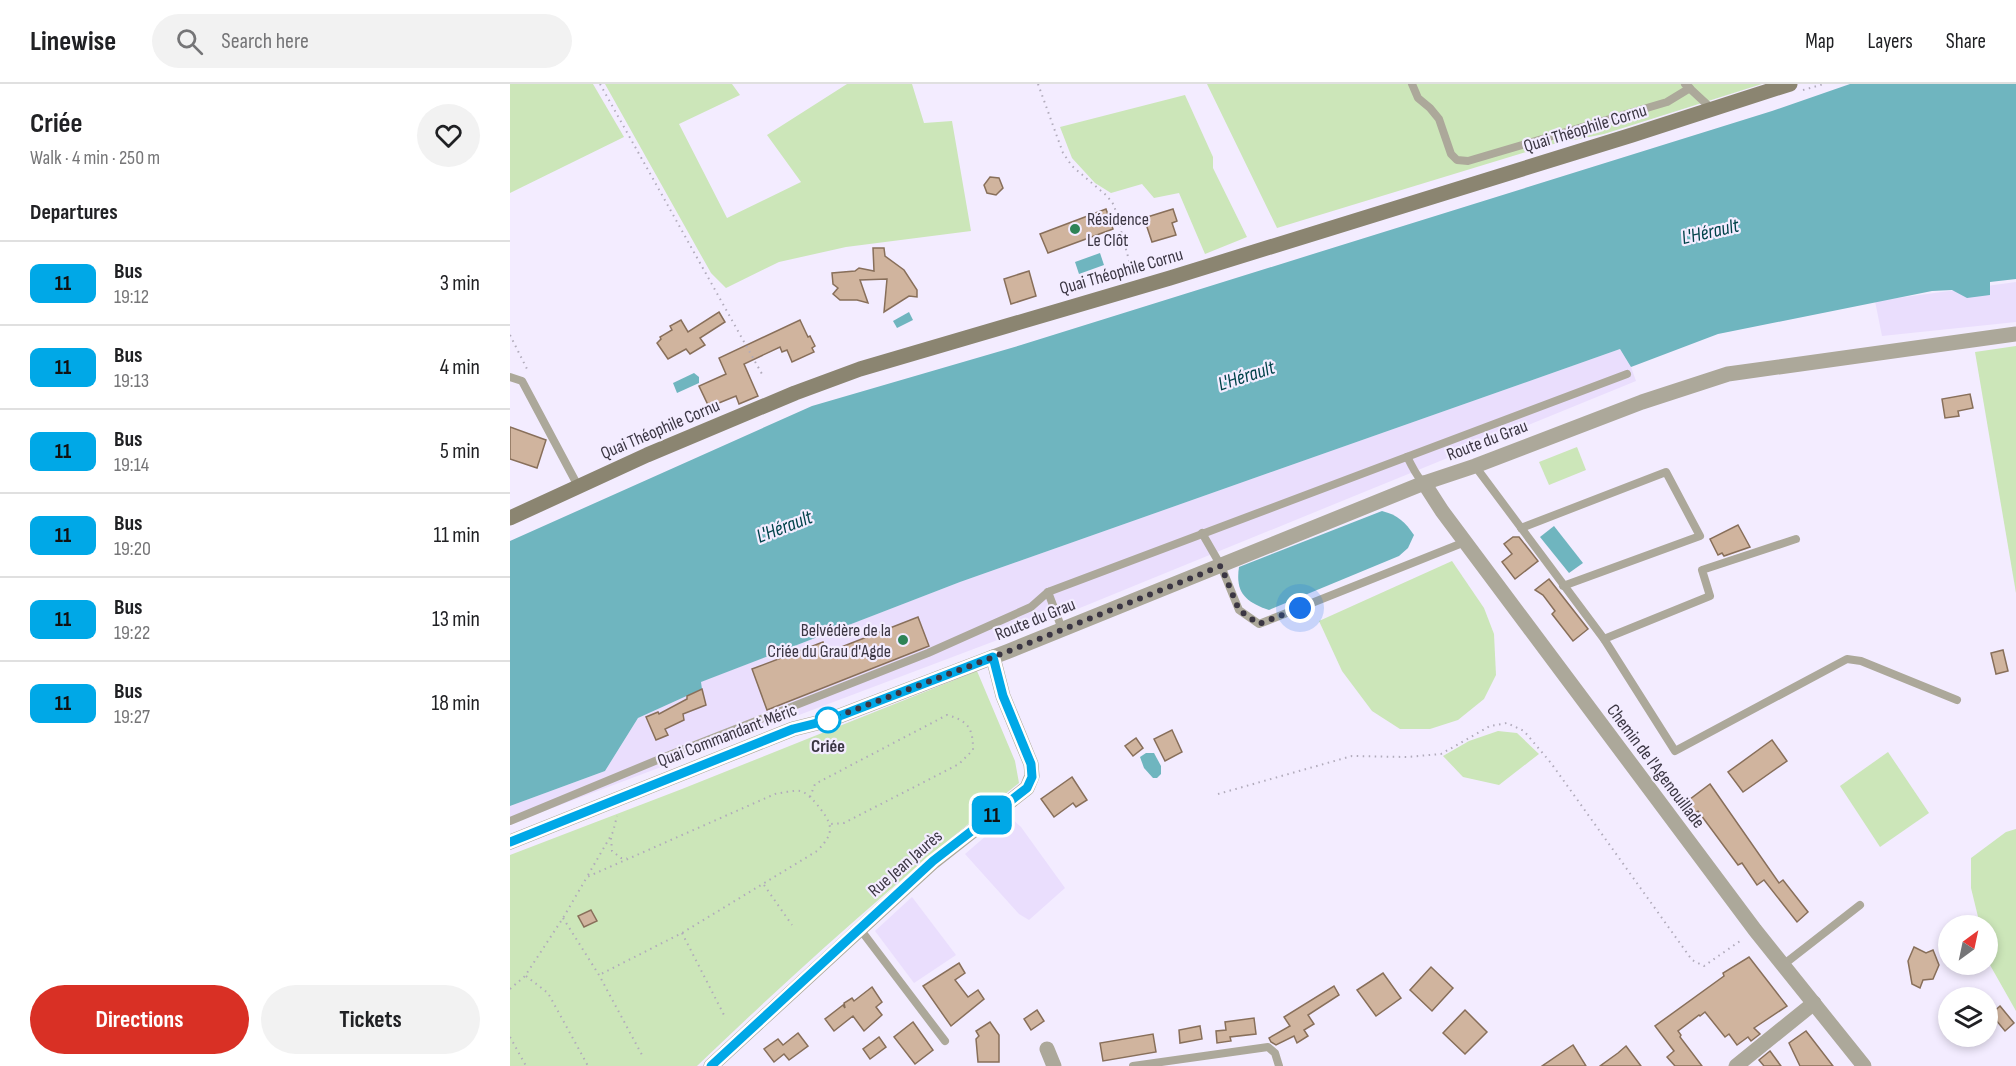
<!DOCTYPE html>
<meta charset="utf-8">
<style>
:root{--surface:#fff;--page:#f2f2f2;--text:#202124;--muted:#757577;--line:#e0e0e0;--accent:#d93025}
body{margin:0;font-family:"Sofia Sans Condensed",sans-serif;background:var(--page);color:var(--text);height:100vh;display:flex;flex-direction:column;font-size:22px;white-space:nowrap}
*{box-sizing:border-box;margin:0}
p{font-size:20px;color:var(--muted)}
.icon{flex:none;width:33px;height:33px;fill:none;stroke:currentColor;stroke-width:2;stroke-linecap:round;stroke-linejoin:round}
.map{position:relative;flex:1;overflow:hidden}
.panel{display:flex;flex-direction:column;background:var(--surface);width:510px}
.panel>*{flex:none}
.badge{padding:0 12px;border-radius:9px;font-size:21px;line-height:39px}
.needle{width:39px;rotate:33deg}
.fabs{position:absolute;left:1428px;top:831px;display:grid;gap:12px}
.fabs a{display:grid;place-items:center;width:60px;height:60px;border-radius:50%;background:var(--surface);box-shadow:0 3px 9px #0003;font-size:30px}
.you{position:absolute;width:30px;height:30px;margin:-15px;border:4px solid #fff;border-radius:50%;background:#1a73e8;box-shadow:0 0 0 9px #1a73e833}
.map>.badge{position:absolute;translate:-50% -50%;box-shadow:0 0 0 3px #fff}
h2{padding:0 30px;font-size:22px;line-height:54px}
.round{display:grid;place-items:center;flex:none;width:63px;height:63px;border-radius:32px;background:var(--page)}
.summary{display:flex;align-items:center;justify-content:space-between;height:102px;padding:0 30px}
h1{font-size:28px;font-weight:700;line-height:45px}
.cta{display:flex;gap:12px;margin-top:auto;padding:12px 30px}
.cta a{flex:1;height:69px;border-radius:36px;background:var(--accent);color:#fff;font-size:24px;font-weight:700;line-height:69px;text-align:center}
.cta a+a{background:var(--page);color:var(--text)}
ul{padding:0;list-style:none}
li{display:flex;align-items:center;gap:18px;height:84px;padding:0 30px;border-top:2px solid var(--line)}
li div{flex:1}
li b{display:block;font-size:22px}
li em{font-style:normal}
li .badge{min-width:66px;font-weight:700;text-align:center}
header{display:flex;align-items:center;gap:36px;box-sizing:border-box;height:84px;padding:0 30px;background:var(--surface);border-bottom:2px solid var(--line)}
header strong{font-size:28px}
nav{display:flex;gap:33px;margin-inline-start:auto;font-size:21px}
.search{width:420px;height:54px;background:var(--page);display:flex;align-items:center;gap:15px;box-sizing:border-box;padding:0 21px;border-radius:33px;color:var(--muted);font-size:22px}
main{display:flex;flex:1;min-height:0}
.map>svg:first-child{display:block}
.built{fill:#eadefd}
.green{fill:#cce6b9}
.water{fill:#6fb5bf}
.building{fill:#d0b49e;stroke:#886f5a;stroke-width:1.5}
.lines{fill:none;stroke-linecap:round;stroke-linejoin:round}
.path{stroke:#b1abbb;stroke-width:2;stroke-dasharray:1.5 4.5;stroke-linecap:butt}
.service{stroke:#aca89a;stroke-width:8}
.minor{stroke:#aca89a;stroke-width:15}
.tertiary{stroke:#aca89a;stroke-width:15}
.secondary{stroke:#8b8571;stroke-width:15}
.line-casing{stroke:#fff;stroke-width:14}
.line{stroke:#00a8e7;stroke-width:9}
.walk{stroke:#3b3643;stroke-width:6;stroke-dasharray:0 10.8}
.poi-dot{fill:#2e8356;stroke:#f3ecff;stroke-width:2}
.stop-dot{fill:#fff;stroke:#00a8e7;stroke-width:3}
.labels{text-anchor:middle;stroke-width:4.5;stroke-linejoin:round;paint-order:stroke}
.street-label{font-size:18px;fill:#3b3643;stroke:#f3ecff}
.poi-label{font-size:18px;fill:#3b3643;stroke:#f3ecff;text-anchor:start}
.stop-label{font-size:18px;font-weight:bold;fill:#3b3643;stroke:#f3ecff}
.water-label{font-size:20px;font-style:italic;fill:#00424a;stroke:#f3ecff}
</style>
<header>
<strong>Linewise</strong>
<div class="search"><svg class="icon" aria-label="search" viewBox="0 0 24 24"><circle cx="10" cy="10" r="6"/><path d="M15 15l6 6"/></svg>Search here</div>
<nav><a>Map</a><a>Layers</a><a>Share</a></nav>
</header>
<main>
<section class="panel">
<div class="summary"><div><h1>Criée</h1><p>Walk · 4 min · 250 m</p></div><a class="round"><svg class="icon" aria-label="heart" viewBox="0 0 24 24"><path d="M12 20l-8-8c-3-5 5-10 8-4 3-6 11-1 8 4z"/></svg></a></div>
<h2>Departures</h2>
<ul>
<li><span class="badge" style="background:#00a8e7;color:#111">11</span><div><b>Bus</b><p>19:12</p></div><em>3 min</em></li>
<li><span class="badge" style="background:#00a8e7;color:#111">11</span><div><b>Bus</b><p>19:13</p></div><em>4 min</em></li>
<li><span class="badge" style="background:#00a8e7;color:#111">11</span><div><b>Bus</b><p>19:14</p></div><em>5 min</em></li>
<li><span class="badge" style="background:#00a8e7;color:#111">11</span><div><b>Bus</b><p>19:20</p></div><em>11 min</em></li>
<li><span class="badge" style="background:#00a8e7;color:#111">11</span><div><b>Bus</b><p>19:22</p></div><em>13 min</em></li>
<li><span class="badge" style="background:#00a8e7;color:#111">11</span><div><b>Bus</b><p>19:27</p></div><em>18 min</em></li>
</ul>
<div class="cta"><a>Directions</a><a>Tickets</a></div>
</section>
<div class="map">
<svg width="1506" height="982" viewBox="0 0 1506 982">
<rect width="100%" height="100%" fill="#f3ecff"/>
<g class="built">
<polygon points="1506,198 1506,238 1372,252 1365,217"/>
<polygon points="1110,265 1121,283 1126,297 538,537 0,740 0,722 95,687 128,634 192,605 190,598 450,498"/>
<polygon points="499,732 511,743 555,804 519,836 509,830 455,770"/>
<polygon points="402,813 446,871 404,899 365,847"/>
</g>
<g class="green">
<polygon points="0,0 83,0 114,53 0,109"/>
<polygon points="95,0 222,0 230,11 169,40 217,134 291,98 257,51 337,0 402,0 414,39 442,37 461,147 336,163 269,178 216,204 201,189"/>
<polygon points="697,0 1252,0 1094,50 1039,61 767,144"/>
<polygon points="675,11 703,73 703,84 737,153 695,170 669,109 644,114 632,100 601,109 585,99 562,74 550,43"/>
<polygon points="1506,262 1506,509 1465,268"/>
<polygon points="1067,363 1076,386 1039,401 1029,378"/>
<polygon points="942,477 974,524 984,550 986,591 974,615 948,636 920,645 890,645 862,627 832,587 809,537"/>
<path d="M467 587 505 677 509 699C397 788 290 883 187 982H0V771L172 705Z"/>
<polygon points="988,647 1007,649 1029,670 989,701 953,693 933,672 959,657"/>
<polygon points="1378,668 1419,729 1370,763 1330,702"/>
<polygon points="1506,745 1506,927 1480,881 1478,870 1478,842 1470,841 1461,804 1461,774 1496,748"/>
</g>
<g class="water">
<polygon points="1340,0 1506,0 1506,195 1480,198 1480,211 1457,214 1442,206 1422,207 1208,250 1121,283 1110,265 450,498 191,598 192,605 128,634 95,687 0,722 0,457 302,322 511,261 1262,27"/>
<polygon points="590,169 594,181 569,190 565,178"/>
<polygon points="399,228 403,236 387,244 383,237"/>
<polygon points="184,289 189,293 189,299 167,309 163,299"/>
<path d="M872 427C888 431 895 438 904 451L898 464 889 472 759 526C736 518 725 509 729 483Z"/>
<polygon points="1044,442 1073,479 1059,489 1030,453"/>
<polygon points="636,669 644,669 651,682 651,690 647,694 643,694 634,684 630,673"/>
</g>
<g class="building">
<polygon points="480,93 489,94 493,104 486,111 477,109 474,101"/>
<polygon points="596,125 603,145 538,169 530,150"/>
<polygon points="663,125 667,137 662,139 666,151 642,158 634,134"/>
<polygon points="363,164 374,164 375,172 394,186 407,206 407,213 399,212 374,228 377,195 350,196 358,219 347,216 330,216 323,210 328,204 323,200 322,189 345,187 349,184 364,187"/>
<polygon points="519,187 526,212 501,220 494,195"/>
<polygon points="209,228 215,238 190,254 195,261 180,270 176,265 158,275 147,259 151,255 150,253 162,246 160,242 171,236 178,248"/>
<polygon points="290,236 298,253 300,252 305,262 302,264 304,268 282,278 277,266 272,268 270,263 234,280 248,312 229,320 226,312 199,323 189,302 216,290 209,274"/>
<polygon points="1460,310 1463,324 1448,327 1449,332 1435,334 1432,315"/>
<polygon points="0,343 36,356 27,384 0,375"/>
<polygon points="1228,441 1240,463 1214,472 1212,469 1208,471 1200,455"/>
<polygon points="1003,453 1009,453 1028,477 1005,495 992,478 1002,470 994,460"/>
<polygon points="1039,495 1078,545 1063,557 1042,530 1045,527 1033,511 1025,506"/>
<polygon points="408,533 419,562 257,626 242,585 313,558 316,569"/>
<polygon points="1493,566 1498,587 1486,590 1481,569"/>
<polygon points="192,605 196,621 173,630 174,636 155,645 158,651 146,656 136,633 148,628 149,630 177,615 177,612"/>
<polygon points="662,646 672,668 655,677 644,655"/>
<polygon points="626,654 633,664 623,672 615,662"/>
<polygon points="1262,656 1277,677 1233,708 1218,688"/>
<polygon points="562,693 577,716 566,723 563,719 544,733 531,715"/>
<polygon points="1200,700 1269,799 1273,796 1298,828 1287,838 1254,796 1247,801 1232,779 1228,781 1188,727 1184,730 1175,719"/>
<polygon points="81,826 87,837 74,843 68,832"/>
<polygon points="1404,863 1416,869 1423,866 1429,881 1423,895 1413,896 1410,904 1402,900 1398,877"/>
<polygon points="1239,873 1277,922 1244,944 1250,950 1241,957 1238,953 1227,961 1219,950 1215,953 1195,928 1190,932 1189,931 1168,947 1171,951 1170,953 1192,982 1165,982 1157,973 1164,967 1145,942 1214,892 1213,889"/>
<polygon points="449,879 455,889 445,896 458,913 468,906 474,915 441,942 413,902"/>
<polygon points="921,883 943,904 922,927 900,906"/>
<polygon points="873,889 891,914 866,932 847,906"/>
<polygon points="824,902 829,911 798,931 804,940 794,946 798,952 787,959 784,952 766,961 761,958 759,954 780,942 774,933"/>
<polygon points="362,903 372,918 366,923 372,931 354,947 343,932 324,947 315,935 333,921 335,924 334,919 342,914 344,917"/>
<polygon points="1490,922 1504,939 1495,947 1481,930"/>
<polygon points="527,926 534,937 521,946 514,935"/>
<polygon points="955,926 977,948 955,970 933,949"/>
<polygon points="744,934 746,950 720,953 721,957 707,959 706,947 716,946 715,938"/>
<polygon points="403,938 423,966 405,980 384,953"/>
<polygon points="480,938 489,951 489,978 468,978 466,955 469,952 466,947"/>
<polygon points="690,942 692,955 670,959 669,946"/>
<polygon points="1296,947 1323,982 1290,982 1279,959"/>
<polygon points="288,949 298,962 279,976 274,970 264,978 254,965 268,955 273,961"/>
<polygon points="643,950 646,968 593,977 590,959"/>
<polygon points="369,953 376,963 360,975 353,965"/>
<polygon points="1063,961 1076,982 1032,982"/>
<polygon points="1116,962 1131,982 1090,982 1108,969"/>
<polygon points="1260,967 1271,982 1254,982 1249,976"/>
</g>
<g class="lines">
<g class="path">
<polyline points="90,0 252,290"/>
<polyline points="528,0 553,69 562,82 597,112 604,121 623,191"/>
<polyline points="1293,6 1314,0"/>
<polyline points="0,251 18,287"/>
<polyline points="708,710 842,672 897,673 931,670 980,642 997,639 1014,647 1041,679 1182,876 1194,882 1233,855"/>
<path d="M300 713 305 700 437 631C459 637 463 645 463 666L449 680 334 739 321 740"/>
<polyline points="101,754 102,767 111,774 117,774"/>
<polyline points="78,791 103,748 107,732"/>
<polyline points="254,801 282,841"/>
<polyline points="53,834 89,891 132,971"/>
<polyline points="172,849 214,931"/>
<polyline points="16,892 38,909 78,982"/>
<path d="M0 905 15 892 53 834 77 793 265 710C272 709 283 706 290 707 296 708 301 714 305 718 322 739 327 747 307 767L172 849 89 891"/>
<polyline points="0,953 16,982"/>
</g>
<g class="service">
<polyline points="902,0 908,14 920,24 929,35 941,70 947,76 958,77 1157,18 1180,4"/>
<polyline points="1175,0 1202,25"/>
<polyline points="0,293 12,297 68,402"/>
<path d="M897 373C902 381 906 393 914 399"/>
<polyline points="965,382 1094,555 1165,667 1337,575 1351,577 1447,616"/>
<polyline points="1011,444 1156,388 1190,452 1053,502"/>
<polyline points="692,449 711,482 729,526 749,540 955,458"/>
<polyline points="538,508 552,545"/>
<polyline points="1094,555 1200,512 1192,486 1286,455"/>
<polyline points="0,737 162,670 418,569 521,523 538,508 1117,290"/>
<polyline points="350,845 435,957"/>
<polyline points="1273,881 1350,821"/>
<polyline points="623,982 758,963 765,969 769,982"/>
</g>
<g class="minor">
<polyline points="537,965 544,982"/>
<polyline points="201,982 423,778 517,704 522,692 521,680 493,612 483,573"/>
<polyline points="1226,982 1304,919"/>
</g>
<g class="tertiary">
<polyline points="914,399 932,427 1245,846 1354,982"/>
<polyline points="0,758 283,645 319,636 499,567 914,399 965,382 1132,318 1218,290 1506,250"/>
</g>
<polyline class="secondary" points="0,434 137,371 285,309 350,285 660,194 1122,51 1280,0"/>
</g>
<g class="lines">
<defs>
<polyline id="line" points="0,758 283,645 319,636 483,573 493,612 521,680 522,693 517,704 423,777 201,982"/>
</defs>
<use href="#line" class="line-casing"/>
<use href="#line" class="line"/>
<polyline class="walk" points="318,636 499,567 711,482 729,526 749,540 790,524"/>
</g>
<g class="poi-dot">
<circle cx="565" cy="145" r="6"/>
<circle cx="393" cy="556" r="6"/>
</g>
<circle class="stop-dot" cx="318" cy="636" r="12"/>
<g class="labels">
<g class="street-label">
<text transform="translate(1075 44) rotate(-17)" y="6">Quai Théophile Cornu</text>
<text transform="translate(611 187) rotate(-16)" y="6">Quai Théophile Cornu</text>
<text transform="translate(150 345) rotate(-23)" y="6">Quai Théophile Cornu</text>
<text transform="translate(977 356) rotate(-21)" y="6">Route du Grau</text>
<text transform="translate(525 535) rotate(-22)" y="6">Route du Grau</text>
<text transform="translate(217 651) rotate(-21)" y="6">Quai Commandant Méric</text>
<text transform="translate(1146 682) rotate(53)" y="6">Chemin de l'Agenouillade</text>
<text transform="translate(395 779) rotate(-41)" y="6">Rue Jean Jaurès</text>
</g>
<g class="poi-label">
<text x="577" y="141">Résidence<tspan x="577" dy="21">Le Clôt</tspan></text>
<text x="381" y="552" text-anchor="end">Belvédère de la<tspan x="381" dy="21">Criée du Grau d'Agde</tspan></text>
</g>
<g class="stop-label">
<text x="318" y="668">Criée</text>
</g>
<g class="water-label">
<text transform="translate(1200 147) rotate(-13)" y="7">L'Hérault</text>
<text transform="translate(736 291) rotate(-18)" y="7">L'Hérault</text>
<text transform="translate(274 442) rotate(-21)" y="7">L'Hérault</text>
</g>
</g>
</svg>
<div class="fabs">
<a><svg class="needle" viewBox="-14 -14 28 28"><path d="M0-13l5 13h-10z" fill="#e53935"/><path d="M0 13l5-13h-10z" fill="#757577"/></svg></a>
<a><svg class="icon" aria-label="layers" viewBox="0 0 24 24"><path d="M12 4l9 5-9 5-9-5zM3 14l9 5 9-5"/></svg></a>
</div>
<div class="you" style="left:790px;top:524px"></div>
<b class="badge" style="left:482px;top:731px;background:#00a8e7;color:#111">11</b>
</div>
</main>
